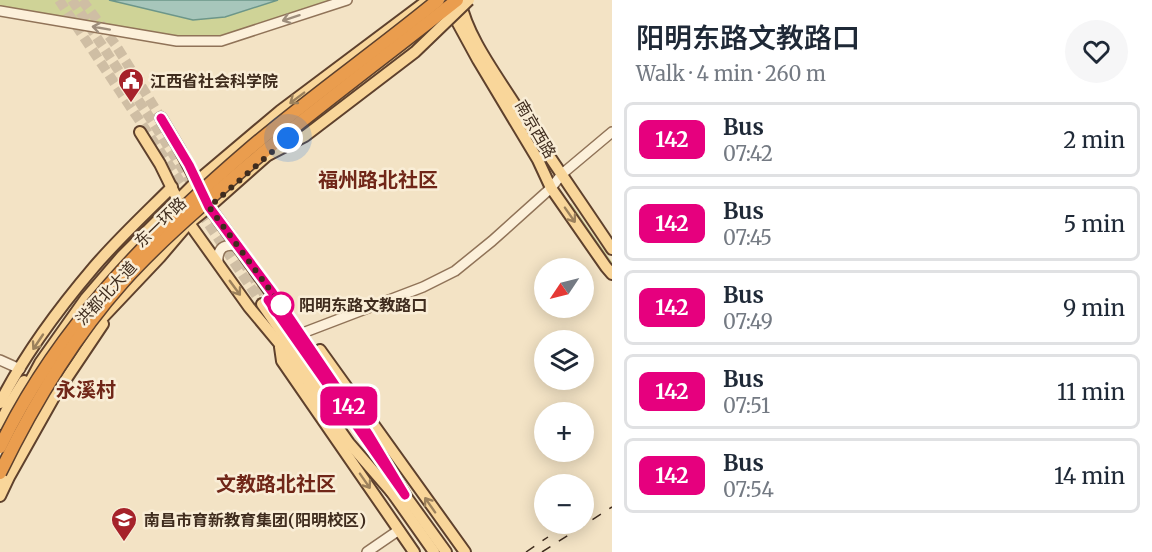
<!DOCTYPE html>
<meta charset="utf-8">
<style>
:root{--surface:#fff;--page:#f6f6f7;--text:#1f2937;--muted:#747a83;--line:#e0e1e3}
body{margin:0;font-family:Merriweather,"Noto Sans SC",serif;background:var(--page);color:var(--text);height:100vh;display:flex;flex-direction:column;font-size:22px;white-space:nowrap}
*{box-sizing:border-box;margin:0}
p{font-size:20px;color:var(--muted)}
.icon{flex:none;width:33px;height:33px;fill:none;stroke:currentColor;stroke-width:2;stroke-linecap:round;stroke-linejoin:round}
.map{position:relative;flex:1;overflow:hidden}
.panel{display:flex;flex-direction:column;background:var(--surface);width:540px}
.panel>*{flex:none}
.badge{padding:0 12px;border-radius:9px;font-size:21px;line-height:39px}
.needle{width:39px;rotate:235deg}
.controls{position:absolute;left:534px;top:258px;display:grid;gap:12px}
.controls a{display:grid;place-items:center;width:60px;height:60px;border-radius:50%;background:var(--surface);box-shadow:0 3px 15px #0003;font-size:30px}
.you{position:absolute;width:30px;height:30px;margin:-15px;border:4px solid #fff;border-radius:50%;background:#1a73e8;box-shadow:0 0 0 9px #1a73e833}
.map>.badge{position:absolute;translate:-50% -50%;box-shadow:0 0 0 3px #fff}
.round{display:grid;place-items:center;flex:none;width:63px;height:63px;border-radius:32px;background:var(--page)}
.summary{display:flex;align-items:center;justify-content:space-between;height:102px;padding:0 24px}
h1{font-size:28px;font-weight:600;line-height:45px}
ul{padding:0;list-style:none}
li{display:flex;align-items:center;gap:18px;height:75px;margin:0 12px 9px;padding:0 12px;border:3px solid var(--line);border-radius:9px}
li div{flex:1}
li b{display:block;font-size:22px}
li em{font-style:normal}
li .badge{min-width:66px;font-weight:700;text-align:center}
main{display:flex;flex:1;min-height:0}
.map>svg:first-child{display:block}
.green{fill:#cfd397}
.water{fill:#a7c6bb;stroke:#6c9689;stroke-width:1.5}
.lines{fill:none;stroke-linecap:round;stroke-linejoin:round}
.major-tunnel{stroke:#cfbea4;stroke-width:10;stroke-dasharray:10 5;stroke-linecap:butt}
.minor-casing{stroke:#907358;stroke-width:12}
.major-casing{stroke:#5e412d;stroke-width:14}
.minor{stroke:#fcf0da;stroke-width:9}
.major{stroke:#f9d69a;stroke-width:10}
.rail{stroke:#3f2c1e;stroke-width:1.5;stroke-dasharray:10 10;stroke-linecap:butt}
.major-bridge-casing{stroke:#5e412d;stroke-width:14;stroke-linecap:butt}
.highway-bridge-casing{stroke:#5e412d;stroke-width:15;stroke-linecap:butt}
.major-bridge{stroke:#f9d69a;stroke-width:10}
.highway-bridge{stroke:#ea9d4e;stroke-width:12}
.oneway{stroke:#9e8e7c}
.oneway2{stroke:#9c815c}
.line-casing{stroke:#fff;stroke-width:14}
.line{stroke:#e6007e;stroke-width:9}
.walk{stroke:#3f2c1e;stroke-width:6;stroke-dasharray:0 10.8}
.stop-dot{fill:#fff;stroke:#e6007e;stroke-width:3}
.labels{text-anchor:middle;stroke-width:5;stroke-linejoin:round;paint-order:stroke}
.poi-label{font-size:16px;font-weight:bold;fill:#3f2c1e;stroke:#f9edd6;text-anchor:start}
.street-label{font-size:16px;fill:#3f2c1e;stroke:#f9edd6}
.stop-label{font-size:16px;font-weight:bold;fill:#3f2c1e;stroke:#f9edd6;text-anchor:start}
.quarter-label{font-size:20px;font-weight:bold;fill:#702618;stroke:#f9edd6}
</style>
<main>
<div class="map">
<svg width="612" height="552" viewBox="0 0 612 552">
<rect width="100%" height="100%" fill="#f3e3c5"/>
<g class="green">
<polygon points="0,0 109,0 193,20 225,17 278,0 334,0 220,38 184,36 156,33 0,8"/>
<polygon points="571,203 612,262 612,268 568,206"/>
</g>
<polygon class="water" points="109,0 278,0 225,17 193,20"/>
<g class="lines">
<g class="major-tunnel">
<polyline points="59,0 262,304"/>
<polyline points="72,0 154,124 197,192"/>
<polyline points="82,0 115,44 161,118"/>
<polyline points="242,260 268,300"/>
</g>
<defs>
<g id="minor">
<polyline points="0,11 177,41 221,41 347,0"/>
<path d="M218 263C217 248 224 243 238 246"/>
<polyline points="300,334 423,287 455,271 492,241 551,188 562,174 612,132"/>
<polyline points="0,360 20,369"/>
<polyline points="367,552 399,530"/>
</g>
<g id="major">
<path d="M460 0C466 33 492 69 510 97 543 148 578 198 612 249"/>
<polyline points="451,6 454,16 478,60 538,160 551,188 606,267 612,274"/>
<polyline points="318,116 433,30"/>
<polyline points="161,118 180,150 199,186"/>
<polyline points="140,132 160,164 189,223 249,307 279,343 349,443 395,496"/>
<path d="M207 202 209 207C278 301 345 396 405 495"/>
<polyline points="268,300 280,316"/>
<polyline points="262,304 343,421"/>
<polyline points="90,331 160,257 189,223 209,207 270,153"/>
<polyline points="280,347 282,361 414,552"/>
<polyline points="320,350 465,552"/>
<polyline points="25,391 40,363 86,298 122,256 197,181 280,111 428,0"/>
<path d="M0 403C24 355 60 307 94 267 118 239 146 213 172 187"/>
<polyline points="0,424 9,405 24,381"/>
<polyline points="0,487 9,465"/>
<polyline points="391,491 434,552"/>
<polyline points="402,491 446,552"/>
<polyline points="0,496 9,477 54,397 103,324"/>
</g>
</defs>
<use href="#minor" class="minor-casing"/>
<use href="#major" class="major-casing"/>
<use href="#minor" class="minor"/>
<use href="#major" class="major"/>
<g class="rail">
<polyline points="526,552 548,537"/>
<polyline points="542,552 612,507"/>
</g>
<defs>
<polyline id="major-bridge" points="268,155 305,136 415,52 469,0"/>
<g id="highway-bridge">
<path d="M0 447C57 328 150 234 249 149 310 97 376 51 438 0"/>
<path d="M0 473C33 405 72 339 123 282 146 256 172 232 198 209 280 134 370 69 457 0"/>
</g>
</defs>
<use href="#major-bridge" class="major-bridge-casing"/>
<use href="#highway-bridge" class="highway-bridge-casing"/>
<use href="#major-bridge" class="major-bridge"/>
<use href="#highway-bridge" class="highway-bridge"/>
</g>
<defs><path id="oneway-shaft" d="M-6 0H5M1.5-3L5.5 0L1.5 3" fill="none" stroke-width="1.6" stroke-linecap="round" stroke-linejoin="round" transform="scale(1.5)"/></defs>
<g class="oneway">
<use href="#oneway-shaft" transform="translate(291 18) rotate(162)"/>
<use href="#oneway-shaft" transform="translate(101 28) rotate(-170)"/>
</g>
<g class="oneway2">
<use href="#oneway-shaft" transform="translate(297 98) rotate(143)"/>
<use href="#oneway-shaft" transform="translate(570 215) rotate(55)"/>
<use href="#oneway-shaft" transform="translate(235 288) rotate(54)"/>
<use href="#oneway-shaft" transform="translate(38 342) rotate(124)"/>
<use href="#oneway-shaft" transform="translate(365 481) rotate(55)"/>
<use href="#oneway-shaft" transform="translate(430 505) rotate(-125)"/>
</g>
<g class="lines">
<defs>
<polyline id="line" points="161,118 189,165 209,207 272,292 369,435 405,495 268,300"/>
</defs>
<use href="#line" class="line-casing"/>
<use href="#line" class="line"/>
<polyline class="walk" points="281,305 209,207 288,138"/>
</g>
<defs>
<symbol id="civic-pin" viewBox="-11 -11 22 30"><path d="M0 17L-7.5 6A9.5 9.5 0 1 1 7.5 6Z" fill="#a6222a" stroke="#f9edd6"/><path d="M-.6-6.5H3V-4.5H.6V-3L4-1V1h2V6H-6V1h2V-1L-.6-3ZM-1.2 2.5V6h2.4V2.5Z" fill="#fff"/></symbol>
<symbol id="school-pin" viewBox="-11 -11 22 30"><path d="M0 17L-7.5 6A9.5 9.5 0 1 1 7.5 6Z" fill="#a6222a" stroke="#f9edd6"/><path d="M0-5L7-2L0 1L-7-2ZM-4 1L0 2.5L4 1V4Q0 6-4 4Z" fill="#fff"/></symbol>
</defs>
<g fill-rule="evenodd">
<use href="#civic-pin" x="116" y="66" width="30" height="40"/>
<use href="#school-pin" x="109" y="505" width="30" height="40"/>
</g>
<circle class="stop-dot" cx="281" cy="305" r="12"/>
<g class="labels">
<g class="poi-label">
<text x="150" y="87">江西省社会科学院</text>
<text x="144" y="526">南昌市育新教育集团(阳明校区)</text>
</g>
<g class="street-label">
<text transform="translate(536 129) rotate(60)" y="6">南京西路</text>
<text transform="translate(160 222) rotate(-44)" y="6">东一环路</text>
<text transform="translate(106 293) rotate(-47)" y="6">洪都北大道</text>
</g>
<g class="stop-label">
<text x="299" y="311">阳明东路文教路口</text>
</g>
<g class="quarter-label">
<text x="378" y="187">福州路北社区</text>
<text x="86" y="397">永溪村</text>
<text x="276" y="491">文教路北社区</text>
</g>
</g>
</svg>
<div class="controls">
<a><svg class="needle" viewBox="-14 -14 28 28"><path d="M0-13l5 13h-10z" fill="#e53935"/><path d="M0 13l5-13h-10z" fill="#747a83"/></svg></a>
<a><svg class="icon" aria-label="layers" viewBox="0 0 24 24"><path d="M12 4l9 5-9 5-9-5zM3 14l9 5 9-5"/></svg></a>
<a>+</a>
<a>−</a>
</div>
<div class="you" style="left:288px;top:138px"></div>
<b class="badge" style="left:349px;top:406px;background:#e6007e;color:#fff">142</b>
</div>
<section class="panel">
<div class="summary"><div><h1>阳明东路文教路口</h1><p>Walk · 4 min · 260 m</p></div><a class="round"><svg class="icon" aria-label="heart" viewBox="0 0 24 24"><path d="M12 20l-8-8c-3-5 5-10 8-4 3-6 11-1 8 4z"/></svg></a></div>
<ul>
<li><span class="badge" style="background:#e6007e;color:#fff">142</span><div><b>Bus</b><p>07:42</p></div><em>2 min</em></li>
<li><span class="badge" style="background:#e6007e;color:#fff">142</span><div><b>Bus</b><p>07:45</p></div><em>5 min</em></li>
<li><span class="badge" style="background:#e6007e;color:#fff">142</span><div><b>Bus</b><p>07:49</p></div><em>9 min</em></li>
<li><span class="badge" style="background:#e6007e;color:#fff">142</span><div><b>Bus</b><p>07:51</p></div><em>11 min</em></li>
<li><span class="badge" style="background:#e6007e;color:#fff">142</span><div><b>Bus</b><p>07:54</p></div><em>14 min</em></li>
</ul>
</section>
</main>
